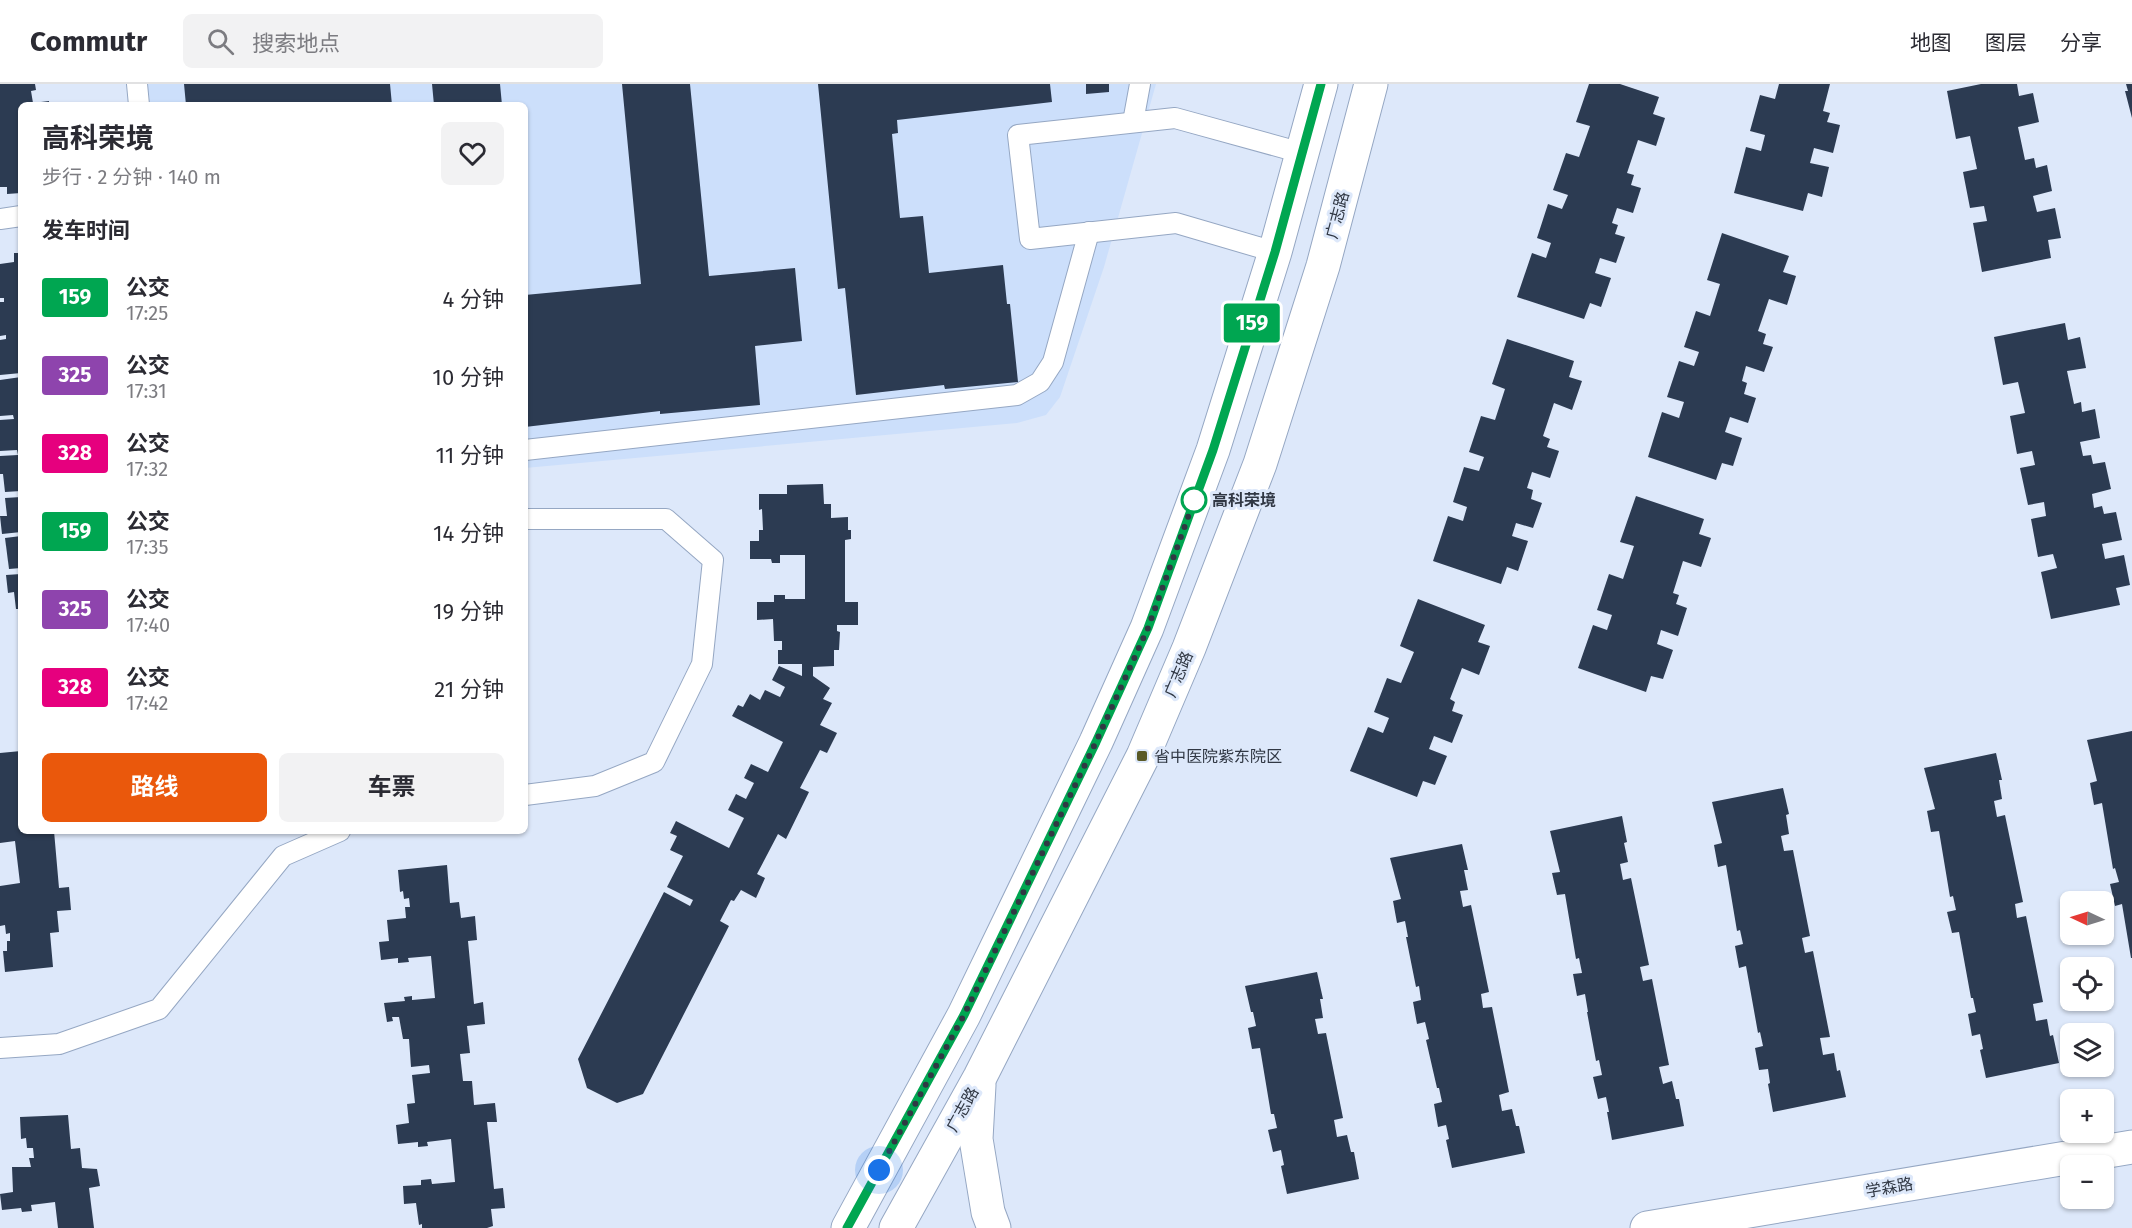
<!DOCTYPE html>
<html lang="zh">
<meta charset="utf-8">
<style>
:root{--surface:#fff;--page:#f2f2f3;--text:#2b2b33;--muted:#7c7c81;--line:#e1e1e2;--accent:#ea580c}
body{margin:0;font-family:"Fira Sans","Noto Sans SC",sans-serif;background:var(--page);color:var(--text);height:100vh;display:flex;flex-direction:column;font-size:22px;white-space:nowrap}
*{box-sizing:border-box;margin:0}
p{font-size:20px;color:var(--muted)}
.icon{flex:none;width:33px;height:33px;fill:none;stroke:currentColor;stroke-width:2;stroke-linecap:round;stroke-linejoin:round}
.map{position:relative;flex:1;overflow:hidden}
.sheet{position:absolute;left:18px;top:18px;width:510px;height:732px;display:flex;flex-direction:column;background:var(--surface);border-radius:9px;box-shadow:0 2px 4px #0004}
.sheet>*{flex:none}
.badge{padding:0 12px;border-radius:4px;font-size:21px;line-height:39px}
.needle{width:39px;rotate:274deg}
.controls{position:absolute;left:2060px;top:807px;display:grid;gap:12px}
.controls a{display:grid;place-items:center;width:54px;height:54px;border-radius:9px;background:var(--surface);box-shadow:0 2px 4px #0004;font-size:30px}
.you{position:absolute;width:30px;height:30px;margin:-15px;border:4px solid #fff;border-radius:50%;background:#1a73e8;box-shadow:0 0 0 9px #1a73e833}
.map>.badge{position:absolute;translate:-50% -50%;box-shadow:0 0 0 3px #fff}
h2{padding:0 24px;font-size:22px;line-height:54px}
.round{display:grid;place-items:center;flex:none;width:63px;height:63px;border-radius:9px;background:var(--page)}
.overview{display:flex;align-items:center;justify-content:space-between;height:102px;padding:0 24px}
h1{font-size:28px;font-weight:700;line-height:45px}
.button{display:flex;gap:12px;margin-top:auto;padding:12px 24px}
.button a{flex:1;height:69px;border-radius:9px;background:var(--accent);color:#fff;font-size:24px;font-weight:700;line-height:69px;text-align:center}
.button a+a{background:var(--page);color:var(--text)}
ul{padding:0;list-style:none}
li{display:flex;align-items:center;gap:18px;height:78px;padding:0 24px}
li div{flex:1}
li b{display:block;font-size:22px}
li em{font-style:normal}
li .badge{min-width:66px;font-weight:700;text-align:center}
header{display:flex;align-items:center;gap:36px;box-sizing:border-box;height:84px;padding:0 30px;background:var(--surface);border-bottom:2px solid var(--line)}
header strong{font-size:28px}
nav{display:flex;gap:33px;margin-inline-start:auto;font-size:21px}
.search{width:420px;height:54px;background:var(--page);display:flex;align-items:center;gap:15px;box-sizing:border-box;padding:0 21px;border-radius:9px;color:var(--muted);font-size:22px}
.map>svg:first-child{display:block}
.built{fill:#ccdffb}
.building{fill:#2c3b52}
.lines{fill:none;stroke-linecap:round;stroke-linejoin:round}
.lane-casing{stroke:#95a7c3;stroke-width:22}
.secondary-casing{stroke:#95a7c3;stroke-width:35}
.lane{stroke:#fff;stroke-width:20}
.secondary{stroke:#fff;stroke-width:33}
.line-casing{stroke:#fff;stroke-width:14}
.line{stroke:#00a651;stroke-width:9}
.walk{stroke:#313844;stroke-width:6;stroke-dasharray:0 10.8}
.stop-dot{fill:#fff;stroke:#00a651;stroke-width:3}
.poi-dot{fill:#5a5a27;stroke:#dde8fa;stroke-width:2}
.labels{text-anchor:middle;stroke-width:6;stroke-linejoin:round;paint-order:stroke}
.street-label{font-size:16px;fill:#313844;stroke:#dde8fa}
.stop-label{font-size:16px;font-weight:bold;fill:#313844;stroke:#dde8fa;text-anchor:start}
.poi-label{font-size:16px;fill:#313844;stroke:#dde8fa;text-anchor:start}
</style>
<header>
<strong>Commutr</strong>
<div class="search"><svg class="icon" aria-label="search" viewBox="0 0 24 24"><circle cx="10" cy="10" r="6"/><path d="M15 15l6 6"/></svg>搜索地点</div>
<nav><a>地图</a><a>图层</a><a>分享</a></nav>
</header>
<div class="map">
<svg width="2132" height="1144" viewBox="0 0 2132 1144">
<rect width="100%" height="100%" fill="#dde8fa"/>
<polygon class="built" points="127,0 1156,0 1104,183 1060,313 1046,331 1017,339 525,384 525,21 129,21"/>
<g class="building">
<polygon points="0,0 35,0 36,6 31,7 33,19 49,17 49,21 21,21 21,109 7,110 7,103 0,103"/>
<polygon points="184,0 390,0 392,21 186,21"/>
<polygon points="432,0 500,0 502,21 434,21"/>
<polygon points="622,0 690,0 709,192 795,184 802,257 755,262 760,321 660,330 660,327 525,343 525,211 641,200"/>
<polygon points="818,0 1050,0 1052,18 897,36 898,49 892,50 900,134 923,132 929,189 1003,181 1007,220 1010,220 1018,298 945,305 944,301 856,311 845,204 838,205"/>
<polygon points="1086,0 1109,0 1109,8 1086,10"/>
<polygon points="1589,0 1620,0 1659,13 1653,30 1665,34 1656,62 1638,56 1627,89 1634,91 1631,101 1641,104 1633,129 1617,124 1612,139 1618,141 1615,150 1625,153 1616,179 1600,174 1595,189 1611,194 1601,223 1590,219 1584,235 1517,213 1532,169 1546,174 1551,159 1537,154 1548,120 1562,125 1568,111 1553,106 1566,69 1579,73 1590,42 1576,38"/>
<polygon points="1779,0 1830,0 1823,27 1830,29 1827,38 1840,41 1833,69 1814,64 1810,79 1829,83 1822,113 1808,109 1803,127 1734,109 1746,63 1761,67 1765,51 1750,47 1760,11 1775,15"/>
<polygon points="1981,0 2017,0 2019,12 2033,9 2039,38 2018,43 2025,76 2034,74 2036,84 2047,81 2052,107 2033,112 2037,128 2055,124 2061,154 2048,156 2051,174 1982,188 1973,139 1987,137 1984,122 1970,124 1963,88 1977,85 1970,52 1956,55 1947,7"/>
<polygon points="2126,0 2132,0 2132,34 2125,7 2128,7"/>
<polygon points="1722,149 1789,172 1783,188 1796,192 1787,221 1769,215 1758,247 1766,250 1763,260 1773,263 1764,288 1746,282 1742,297 1747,299 1744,310 1756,314 1748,339 1730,333 1725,348 1742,354 1733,382 1722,379 1716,396 1648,373 1662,328 1679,334 1684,318 1667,313 1679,277 1694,282 1699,268 1684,263 1696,227 1710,232 1720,200 1707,196"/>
<polygon points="14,169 21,169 21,289 0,291 0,256 6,255 6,251 0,252 0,218 4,218 4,214 0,214 0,180 14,178"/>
<polygon points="2065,239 2068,256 2080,253 2086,284 2067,287 2074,320 2081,318 2082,328 2095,325 2100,354 2080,358 2083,372 2091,371 2093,380 2105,378 2111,405 2092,410 2094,424 2102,422 2104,430 2116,428 2122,456 2102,460 2105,475 2124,471 2130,501 2116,504 2120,521 2051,535 2041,488 2057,484 2053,470 2038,473 2031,435 2046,432 2044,418 2028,421 2020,384 2035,381 2032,367 2017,370 2010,332 2025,329 2018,298 2003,301 1994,253"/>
<polygon points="1507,255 1574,277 1569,293 1582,297 1572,326 1554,319 1543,352 1550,355 1547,363 1559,367 1550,394 1532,388 1527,404 1533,406 1531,415 1542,419 1533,444 1516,439 1512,452 1528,457 1518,487 1507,483 1501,500 1433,477 1448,432 1463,437 1467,423 1453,418 1464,383 1479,387 1484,373 1469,368 1481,332 1495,336 1505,305 1492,300"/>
<polygon points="21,293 21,407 5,408 3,390 0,390 0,372 18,371 17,366 0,367 0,336 14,335 13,331 0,332 0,296"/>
<polygon points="823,400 824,420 831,420 831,434 848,433 848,446 851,446 851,455 845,456 845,518 858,518 858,541 837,541 837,547 840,548 839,566 834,566 834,582 813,583 813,592 830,604 823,615 832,619 820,641 837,649 827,669 820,666 800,704 809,708 786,755 778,750 757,790 765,794 756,814 741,806 734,817 731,816 720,837 729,842 643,1010 617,1019 587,1004 578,975 664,808 690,822 693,816 667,803 683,772 670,766 677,752 670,749 676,737 729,764 744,734 728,726 736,710 746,715 754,699 744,694 751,680 768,688 783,658 732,632 738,621 743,623 750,610 760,616 765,606 780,613 785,603 772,596 779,582 802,592 802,580 778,580 778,566 782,566 782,557 774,557 773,535 757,536 757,518 774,518 774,511 785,511 785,515 805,515 805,471 780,471 780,479 772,479 771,475 750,475 750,457 759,457 759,446 763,446 762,425 759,426 759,410 787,410 787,401"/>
<polygon points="1636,412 1704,435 1699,450 1711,454 1701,483 1683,477 1673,509 1679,511 1676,520 1687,524 1678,552 1661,546 1657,560 1673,566 1663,595 1651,592 1646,608 1578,584 1593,541 1607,546 1612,531 1597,526 1609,490 1623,495 1634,462 1620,458"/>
<polygon points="21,413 21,448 2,450 0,432 7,432 5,414"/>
<polygon points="21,452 21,484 9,485 5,454"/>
<polygon points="21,490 21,525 16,525 14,508 8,509 6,491"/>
<polygon points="1418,515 1485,541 1478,558 1490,562 1479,591 1462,584 1450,615 1455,618 1452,627 1463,631 1452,659 1434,652 1429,665 1447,672 1435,701 1423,697 1417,713 1350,687 1368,643 1383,649 1389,634 1374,628 1387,594 1401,599 1414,568 1400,562"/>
<polygon points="2132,647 2132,874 2131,874 2122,820 2115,822 2110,800 2119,798 2115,784 2113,785 2102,719 2094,721 2090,699 2097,697 2087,656"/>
<polygon points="21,667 21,747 54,747 59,804 69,803 71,826 57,827 59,848 50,849 53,883 5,888 3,867 7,867 7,857 10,857 10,849 6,850 5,841 0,842 0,802 20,799 15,757 0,759 0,669"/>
<polygon points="1996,669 2002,696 1999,696 2002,715 1994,717 1997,733 2005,731 2023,818 2015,820 2017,834 2026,832 2043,918 2033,920 2036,937 2047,935 2050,952 2053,951 2059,979 1986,994 1980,966 1983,965 1980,950 1972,952 1968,930 1976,928 1973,914 1971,914 1959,848 1952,849 1947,828 1956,826 1953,812 1950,813 1939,747 1931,748 1927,727 1935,725 1924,684"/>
<polygon points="1783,704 1789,730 1786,731 1789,750 1781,752 1784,767 1793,766 1810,852 1802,854 1805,869 1813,867 1830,953 1820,954 1823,971 1834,969 1837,987 1840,986 1846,1013 1773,1028 1768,1000 1770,999 1768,985 1759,986 1755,964 1763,962 1760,948 1758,949 1746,882 1739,884 1735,862 1743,860 1740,846 1737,847 1726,781 1718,783 1714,761 1722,759 1712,718"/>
<polygon points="1622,732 1627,758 1624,759 1628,778 1620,780 1623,796 1631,794 1649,881 1640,883 1643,897 1652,895 1669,981 1659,983 1663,1000 1672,997 1676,1015 1679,1015 1684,1042 1612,1056 1607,1028 1609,1028 1606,1013 1598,1015 1593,993 1602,991 1599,976 1596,977 1587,928 1588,928 1585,910 1577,912 1573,890 1582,889 1579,874 1576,875 1565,810 1557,811 1552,789 1560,788 1550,747"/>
<polygon points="1462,760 1468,786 1464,786 1468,806 1460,807 1463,823 1471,821 1489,908 1481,910 1483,924 1492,923 1509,1008 1499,1011 1502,1027 1512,1025 1516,1042 1519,1042 1525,1069 1452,1084 1446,1056 1449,1055 1446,1041 1438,1043 1434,1020 1442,1018 1439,1004 1437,1004 1426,956 1429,955 1425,938 1417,940 1413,918 1421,916 1419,902 1416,903 1406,853 1408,853 1405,837 1397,839 1393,817 1401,815 1390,774"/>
<polygon points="447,781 450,819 459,818 461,834 475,832 477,856 468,857 474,920 483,918 485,940 467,942 470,969 460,970 463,997 472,997 474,1021 495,1019 497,1038 487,1038 494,1105 503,1104 505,1124 491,1125 493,1142 487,1144 422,1144 422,1140 419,1141 416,1119 404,1120 403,1102 421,1101 421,1096 431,1095 432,1100 455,1098 451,1055 427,1058 428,1062 418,1063 418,1058 398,1060 396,1041 409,1039 407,1020 415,1019 412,991 430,989 429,981 411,983 409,955 403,955 399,933 392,933 393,937 387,938 384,919 405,917 404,913 412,912 412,916 435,914 431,872 408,874 409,878 398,879 398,874 381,876 379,858 389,857 387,836 406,834 405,823 410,823 409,814 404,815 403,807 400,808 398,786"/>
<polygon points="1317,888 1323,915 1320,915 1323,934 1315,935 1318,950 1326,949 1343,1034 1334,1036 1337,1053 1347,1051 1351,1068 1354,1068 1359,1095 1287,1110 1281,1082 1284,1081 1281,1066 1273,1068 1268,1046 1277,1044 1274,1030 1271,1030 1260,964 1252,965 1248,944 1256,942 1253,928 1251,928 1245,902"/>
<polygon points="68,1031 71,1065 80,1064 82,1084 97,1085 100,1102 89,1104 94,1144 58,1144 55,1118 31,1121 32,1127 22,1128 21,1124 2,1126 0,1110 13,1108 12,1083 31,1083 29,1074 34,1074 33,1064 27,1064 26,1054 21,1055 20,1033"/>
</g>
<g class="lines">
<defs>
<g id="lane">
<polyline points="137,0 139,21"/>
<polyline points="1133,38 1140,0"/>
<polyline points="0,135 21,132"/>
<polyline points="1275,168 1176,139 1030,155 1018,51 1175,34 1302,69"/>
<polyline points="525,366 1017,311 1040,298 1053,278 1089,148"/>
<polyline points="525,435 666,435 713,476 702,580 654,678 595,702 525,711"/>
<polyline points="0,964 59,960 159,925 283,772 340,747"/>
</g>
<g id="secondary">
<polyline points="979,1001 976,1055 988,1128 994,1144"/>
<polyline points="848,1144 964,931 1096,658 1147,544 1213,366 1275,168 1321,0"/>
<polyline points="896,1144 980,993 1143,672 1189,564 1260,380 1323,182 1371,0"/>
<polyline points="1647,1144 2132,1063"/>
</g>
</defs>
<use href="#lane" class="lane-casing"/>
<use href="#secondary" class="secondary-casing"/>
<use href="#lane" class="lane"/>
<use href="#secondary" class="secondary"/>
</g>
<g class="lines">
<defs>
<polyline id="line" points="847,1144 964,931 1096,658 1148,544 1213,366 1275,168 1321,0"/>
</defs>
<use href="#line" class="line-casing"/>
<use href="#line" class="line"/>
<polyline class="walk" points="879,1086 964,931 1096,658 1148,544 1196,411 1194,416"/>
</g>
<circle class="stop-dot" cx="1194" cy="416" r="12"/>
<rect class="poi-dot" x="1136" y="666" width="12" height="12" rx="3"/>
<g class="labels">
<g class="street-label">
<text transform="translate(1337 131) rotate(-75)" y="6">广志路</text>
<text transform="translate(1178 590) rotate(-67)" y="6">广志路</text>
<text transform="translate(962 1025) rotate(-61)" y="6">广志路</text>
<text transform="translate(1889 1103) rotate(-10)" y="6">学森路</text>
</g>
<g class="stop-label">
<text x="1212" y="422">高科荣境</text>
</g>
<g class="poi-label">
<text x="1154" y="678">省中医院紫东院区</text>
</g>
</g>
</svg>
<div class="controls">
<a><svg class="needle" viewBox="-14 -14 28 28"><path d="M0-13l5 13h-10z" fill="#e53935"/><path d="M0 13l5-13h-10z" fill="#7c7c81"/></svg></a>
<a><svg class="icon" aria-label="locate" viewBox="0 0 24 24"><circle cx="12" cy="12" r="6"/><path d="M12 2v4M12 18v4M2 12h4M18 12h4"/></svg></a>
<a><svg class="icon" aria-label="layers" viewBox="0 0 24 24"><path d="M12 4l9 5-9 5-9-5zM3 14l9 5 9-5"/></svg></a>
<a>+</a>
<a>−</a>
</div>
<div class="you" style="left:879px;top:1086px"></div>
<b class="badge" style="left:1252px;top:239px;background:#00a651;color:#fff">159</b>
<section class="sheet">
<div class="overview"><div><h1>高科荣境</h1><p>步行 · 2 分钟 · 140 m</p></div><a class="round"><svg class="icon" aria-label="heart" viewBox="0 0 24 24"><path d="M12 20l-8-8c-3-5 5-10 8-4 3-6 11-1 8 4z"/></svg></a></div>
<h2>发车时间</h2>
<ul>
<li><span class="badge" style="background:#00a651;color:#fff">159</span><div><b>公交</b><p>17:25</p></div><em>4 分钟</em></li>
<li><span class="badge" style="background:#8e44ad;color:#fff">325</span><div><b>公交</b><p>17:31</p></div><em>10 分钟</em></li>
<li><span class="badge" style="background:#e6007e;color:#fff">328</span><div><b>公交</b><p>17:32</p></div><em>11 分钟</em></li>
<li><span class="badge" style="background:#00a651;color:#fff">159</span><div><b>公交</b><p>17:35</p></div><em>14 分钟</em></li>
<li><span class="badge" style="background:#8e44ad;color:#fff">325</span><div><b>公交</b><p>17:40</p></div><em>19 分钟</em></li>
<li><span class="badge" style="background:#e6007e;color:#fff">328</span><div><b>公交</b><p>17:42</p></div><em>21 分钟</em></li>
</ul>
<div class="button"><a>路线</a><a>车票</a></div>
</section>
</div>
